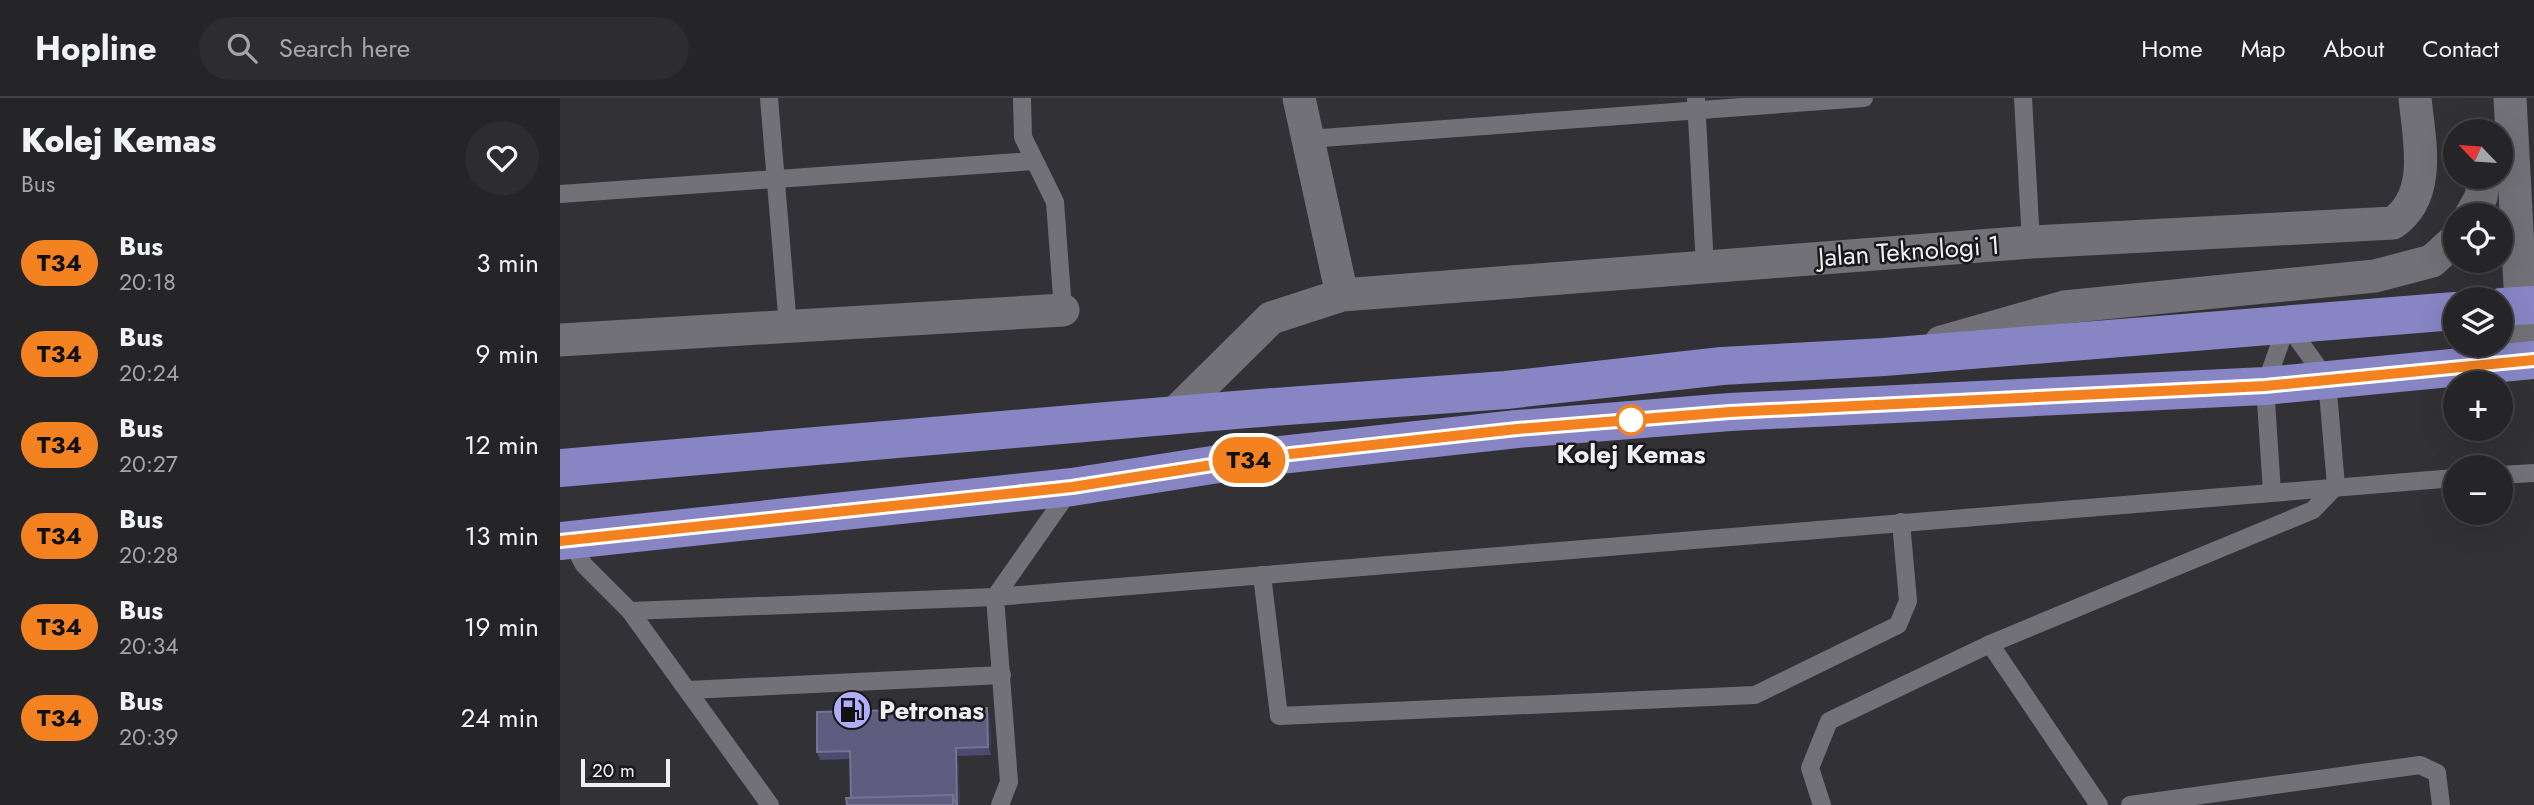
<!DOCTYPE html>
<meta charset="utf-8">
<style>
:root{--surface:#252528;--page:#2d2d30;--text:#f1f3f6;--muted:#a3a5a8;--line:#424245}
body{margin:0;font-family:Jost,sans-serif;background:var(--page);color:var(--text);height:100vh;display:flex;flex-direction:column;font-size:26px;white-space:nowrap}
*{box-sizing:border-box;margin:0}
p{font-size:23px;color:var(--muted)}
.icon{flex:none;width:38px;height:38px;fill:none;stroke:currentColor;stroke-width:2;stroke-linecap:round;stroke-linejoin:round}
.map{position:relative;flex:1;overflow:hidden}
.panel{display:flex;flex-direction:column;background:var(--surface);width:560px}
.panel>*{flex:none}
.badge{padding:0 14px;border-radius:23px;font-size:24px;line-height:46px}
.needle{width:46px;rotate:295deg}
.tools{position:absolute;left:1883px;top:21px;display:grid;gap:14px}
.tools a{display:grid;place-items:center;width:70px;height:70px;border-radius:50%;background:var(--surface);box-shadow:0 7px 28px #0002,0 0 0 2px var(--line);font-size:35px}
.scale{position:absolute;left:21px;bottom:18px;width:89px;box-sizing:border-box;padding-left:7px;border:4px solid #efeff2;border-top:0;font-size:19px;line-height:24px;white-space:nowrap;color:#efeff2;-webkit-text-stroke:5px #19191b;paint-order:stroke}
.map>.badge{position:absolute;translate:-50% -50%;box-shadow:0 0 0 4px #fff}
.round{display:grid;place-items:center;flex:none;width:74px;height:74px;border-radius:37px;background:var(--page)}
.overview{display:flex;align-items:center;justify-content:space-between;height:119px;padding:0 21px}
h1{font-size:33px;font-weight:800;line-height:52px}
ul{padding:0;list-style:none}
li{display:flex;align-items:center;gap:21px;height:91px;padding:0 21px}
li div{flex:1}
li b{display:block;font-size:26px}
li em{font-style:normal}
li .badge{min-width:77px;font-weight:700;text-align:center}
header{display:flex;align-items:center;gap:42px;box-sizing:border-box;height:98px;padding:0 35px;background:var(--surface);border-bottom:2px solid var(--line)}
header strong{font-size:33px}
nav{display:flex;gap:38px;margin-inline-start:auto;font-size:24px}
.search{width:490px;height:63px;background:var(--page);display:flex;align-items:center;gap:18px;box-sizing:border-box;padding:0 24px;border-radius:38px;color:var(--muted);font-size:26px}
main{display:flex;flex:1;min-height:0}
.map>svg:first-child{display:block}
.lines{fill:none;stroke-linecap:round;stroke-linejoin:round}
.lane{stroke:#717177;stroke-width:18}
.street{stroke:#717177;stroke-width:33}
.highway{stroke:#8785c4;stroke-width:38}
.wall{fill:#4c4a71}
.shaded-wall{fill:#3a3953}
.building{fill:#5e5c7f;stroke:#747391;stroke-width:2}
.line-casing{stroke:#fff;stroke-width:16}
.line{stroke:#f58220;stroke-width:10}
.stop-dot{fill:#fff;stroke:#f58220;stroke-width:3.5}
.labels{text-anchor:middle;stroke-width:5;stroke-linejoin:round;paint-order:stroke}
.street-label{font-size:26px;fill:#efeff2;stroke:#19191b}
.stop-label{font-size:26px;font-weight:bold;fill:#efeff2;stroke:#19191b}
.poi-label{font-size:26px;font-weight:bold;fill:#efeff2;stroke:#19191b;text-anchor:start}
</style>
<header>
<strong>Hopline</strong>
<div class="search"><svg class="icon" aria-label="search" viewBox="0 0 24 24"><circle cx="10" cy="10" r="6"/><path d="M15 15l6 6"/></svg>Search here</div>
<nav><a>Home</a><a>Map</a><a>About</a><a>Contact</a></nav>
</header>
<main>
<section class="panel">
<div class="overview"><div><h1>Kolej Kemas</h1><p>Bus</p></div><a class="round"><svg class="icon" aria-label="heart" viewBox="0 0 24 24"><path d="M12 20l-8-8c-3-5 5-10 8-4 3-6 11-1 8 4z"/></svg></a></div>
<ul>
<li><span class="badge" style="background:#f58220;color:#111">T34</span><div><b>Bus</b><p>20:18</p></div><em>3 min</em></li>
<li><span class="badge" style="background:#f58220;color:#111">T34</span><div><b>Bus</b><p>20:24</p></div><em>9 min</em></li>
<li><span class="badge" style="background:#f58220;color:#111">T34</span><div><b>Bus</b><p>20:27</p></div><em>12 min</em></li>
<li><span class="badge" style="background:#f58220;color:#111">T34</span><div><b>Bus</b><p>20:28</p></div><em>13 min</em></li>
<li><span class="badge" style="background:#f58220;color:#111">T34</span><div><b>Bus</b><p>20:34</p></div><em>19 min</em></li>
<li><span class="badge" style="background:#f58220;color:#111">T34</span><div><b>Bus</b><p>20:39</p></div><em>24 min</em></li>
</ul>
</section>
<div class="map">
<svg width="1974" height="707" viewBox="0 0 1974 707">
<rect width="100%" height="100%" fill="#313136"/>
<g class="lines">
<g class="lane">
<polyline points="209,0 228,229"/>
<polyline points="462,0 463,39 495,104 503,212"/>
<polyline points="1463,0 1471,144"/>
<polyline points="1136,1 1145,169"/>
<polyline points="748,41 1304,0"/>
<polyline points="0,96 474,63"/>
<polyline points="1941,377 1974,375"/>
<polyline points="1712,394 1705,288 1727,226"/>
<polyline points="11,443 24,467 70,513 435,499 510,392"/>
<polyline points="702,477 719,618 1195,597 1338,527 1348,503 1341,424"/>
<polyline points="70,513 210,707"/>
<polyline points="1430,546 1539,707"/>
<polyline points="128,592 442,577"/>
<polyline points="440,707 449,684 435,499 1895,380"/>
<polyline points="1262,707 1250,670 1269,623 1430,546 1753,412 1776,388 1767,282 1727,226"/>
<polyline points="1570,707 1860,667 1877,675 1881,707"/>
</g>
<g class="street">
<polyline points="739,0 782,197"/>
<polyline points="1950,0 1964,263"/>
<polyline points="1911,117 1921,99 1924,79"/>
<polyline points="0,242 503,212"/>
<polyline points="1381,244 1504,209 1815,178 1872,163 1895,142"/>
<path d="M611 319 711 220 782 197 1471 144 1833 125C1873 97 1859 42 1855 0"/>
</g>
<g class="highway">
<polyline points="1941,209 1974,207"/>
<polyline points="0,370 687,311 946,292 1162,268 1324,259 1895,213"/>
<polyline points="0,443 512,389 703,359 957,331 1170,314 1705,288 1974,262"/>
</g>
</g>
<polygon class="wall" points="430,617 431,657 398,658 400,707 287,707 291,700 290,661 260,662 257,654"/>
<g class="shaded-wall">
<polygon points="427,610 430,617 431,657 428,649"/>
<polygon points="396,650 398,658 400,707 397,707"/>
</g>
<g class="building">
<polygon points="427,610 428,649 396,650 397,707 396,707 393,697 291,700 290,653 257,654 257,614"/>
<polygon points="393,697 393,707 287,707 286,700"/>
</g>
<g class="lines">
<defs>
<polyline id="line" points="0,443 512,389 703,359 957,331 1170,314 1705,288 1974,262"/>
</defs>
<use href="#line" class="line-casing"/>
<use href="#line" class="line"/>
</g>
<defs>
<symbol id="fuel-disc" viewBox="-11 -11 22 22"><circle r="9.5" fill="#b0aefa" stroke="#19191b"/><path d="M-5.5-6h7V0h2V4h1.3V-2.5L3-4.5l.8-.8L6-3V5H2.5V1h-1V6h-7ZM-4.2-4.7v3.2H.2V-4.7Z" fill="#111"/></symbol>
</defs>
<g fill-rule="evenodd">
<use href="#fuel-disc" x="270" y="590" width="44" height="44"/>
</g>
<circle class="stop-dot" cx="1071" cy="322" r="14"/>
<g class="labels">
<g class="street-label">
<text transform="translate(1349 153) rotate(-4)" y="9">Jalan Teknologi 1</text>
</g>
<g class="stop-label">
<text x="1071" y="365">Kolej Kemas</text>
</g>
<g class="poi-label">
<text x="319" y="621">Petronas</text>
</g>
</g>
</svg>
<div class="tools">
<a><svg class="needle" viewBox="-14 -14 28 28"><path d="M0-13l5 13h-10z" fill="#e53935"/><path d="M0 13l5-13h-10z" fill="#a3a5a8"/></svg></a>
<a><svg class="icon" aria-label="locate" viewBox="0 0 24 24"><circle cx="12" cy="12" r="6"/><path d="M12 2v4M12 18v4M2 12h4M18 12h4"/></svg></a>
<a><svg class="icon" aria-label="layers" viewBox="0 0 24 24"><path d="M12 4l9 5-9 5-9-5zM3 14l9 5 9-5"/></svg></a>
<a>+</a>
<a>−</a>
</div>
<div class="scale">20 m</div>
<b class="badge" style="left:689px;top:362px;background:#f58220;color:#111">T34</b>
</div>
</main>
